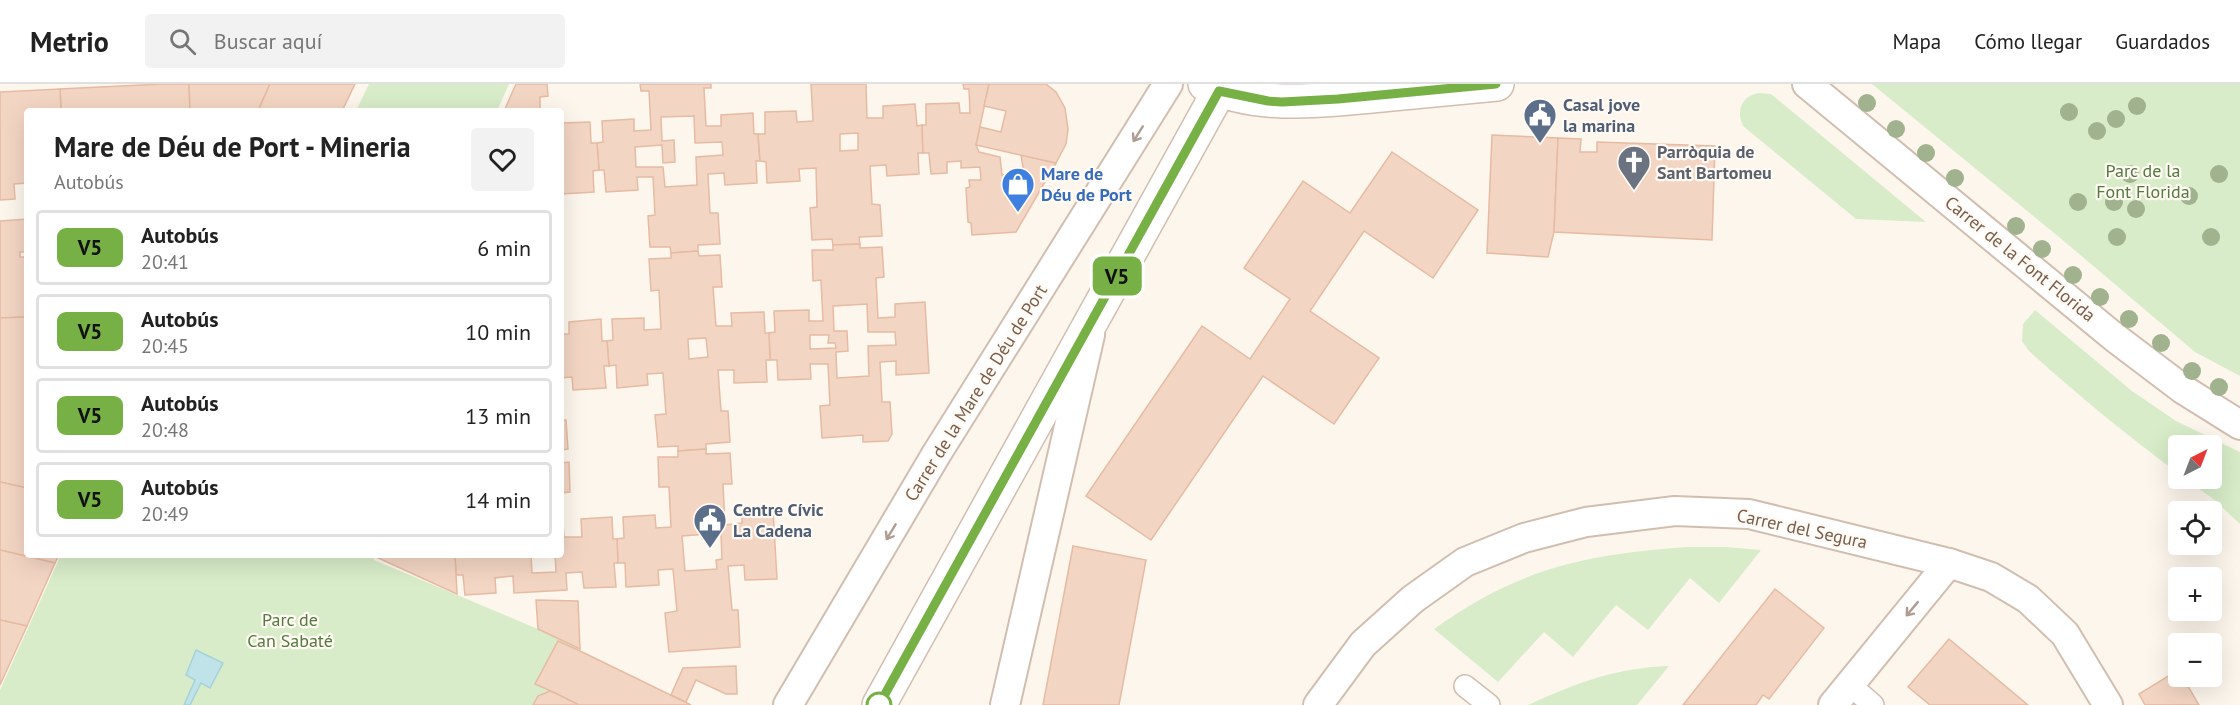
<!DOCTYPE html>
<html lang="es">
<meta charset="utf-8">
<style>
:root{--surface:#fff;--page:#f2f2f2;--text:#222;--muted:#767676;--line:#e0e0e0}
body{margin:0;font-family:"PT Sans",sans-serif;background:var(--page);color:var(--text);height:100vh;display:flex;flex-direction:column;font-size:22px;white-space:nowrap}
*{box-sizing:border-box;margin:0}
p{font-size:20px;color:var(--muted)}
.icon{flex:none;width:33px;height:33px;fill:none;stroke:currentColor;stroke-width:2;stroke-linecap:round;stroke-linejoin:round}
.map{position:relative;flex:1;overflow:hidden}
.sheet{position:absolute;left:24px;top:24px;width:540px;height:450px;display:flex;flex-direction:column;background:var(--surface);border-radius:6px;box-shadow:0 6px 24px #0002}
.sheet>*{flex:none}
.badge{padding:0 12px;border-radius:9px;font-size:21px;line-height:39px}
.needle{width:39px;rotate:42deg}
.tools{position:absolute;left:2168px;top:351px;display:grid;gap:12px}
.tools a{display:grid;place-items:center;width:54px;height:54px;border-radius:6px;background:var(--surface);box-shadow:0 6px 24px #0002;font-size:30px}
.map>.badge{position:absolute;translate:-50% -50%;box-shadow:0 0 0 3px #fff}
.round{display:grid;place-items:center;flex:none;width:63px;height:63px;border-radius:6px;background:var(--page)}
.head{display:flex;align-items:center;justify-content:space-between;height:102px;padding:0 30px}
h1{font-size:28px;font-weight:800;line-height:45px}
ul{padding:0;list-style:none}
li{display:flex;align-items:center;gap:18px;height:75px;margin:0 12px 9px;padding:0 18px;border:3px solid var(--line);border-radius:6px}
li div{flex:1}
li b{display:block;font-size:22px}
li em{font-style:normal}
li .badge{min-width:66px;font-weight:700;text-align:center}
header{display:flex;align-items:center;gap:36px;box-sizing:border-box;height:84px;padding:0 30px;background:var(--surface);border-bottom:2px solid var(--line)}
header strong{font-size:28px}
nav{display:flex;gap:33px;margin-inline-start:auto;font-size:21px}
.search{width:420px;height:54px;background:var(--page);display:flex;align-items:center;gap:15px;box-sizing:border-box;padding:0 21px;border-radius:6px;color:var(--muted);font-size:22px}
.map>svg:first-child{display:block}
.green{fill:#d8ecc9}
.water{fill:#bfe3e8;stroke:#a5d3da;stroke-width:1.5}
.building{fill:#f3d5c3;stroke:#e6bba3;stroke-width:1.5;fill-rule:evenodd}
.lines{fill:none;stroke-linecap:round;stroke-linejoin:round}
.pedestrian-casing{stroke:#d1beb0;stroke-width:24}
.minor-casing{stroke:#d1beb0;stroke-width:32}
.tertiary-casing{stroke:#d1beb0;stroke-width:36}
.pedestrian{stroke:#fff;stroke-width:21}
.minor{stroke:#fff;stroke-width:28}
.tertiary{stroke:#fff;stroke-width:33}
.tree{fill:#a0b28e}
.oneway{stroke:#af9d94}
.line-casing{stroke:#fff;stroke-width:14}
.line{stroke:#77b045;stroke-width:9}
.stop-dot{fill:#fff;stroke:#77b045;stroke-width:3}
.labels{text-anchor:middle;stroke-width:4.5;stroke-linejoin:round;paint-order:stroke}
.service-label{font-size:18px;font-weight:bold;fill:#4e5e75;stroke:#fffaf3;text-anchor:start}
.worship-label{font-size:18px;font-weight:bold;fill:#5b616d;stroke:#fffaf3;text-anchor:start}
.park-label{font-size:18px;fill:#537a41;stroke:#fffaf3}
.shop-label{font-size:18px;font-weight:bold;fill:#366cbe;stroke:#fffaf3;text-anchor:start}
.street-label{font-size:18px;fill:#7a5c4d;stroke:#fffaf3}
</style>
<header>
<strong>Metrio</strong>
<div class="search"><svg class="icon" aria-label="search" viewBox="0 0 24 24"><circle cx="10" cy="10" r="6"/><path d="M15 15l6 6"/></svg>Buscar aquí</div>
<nav><a>Mapa</a><a>Cómo llegar</a><a>Guardados</a></nav>
</header>
<div class="map">
<svg width="2240" height="621" viewBox="0 0 2240 621">
<rect width="100%" height="100%" fill="#fdf6ec"/>
<g class="green">
<polygon points="369,0 509,0 497,27 356,27"/>
<polygon points="1872,0 2240,0 2240,292 2195,268 2059,153"/>
<path d="M1759 9 1771 10 1926 138 1856 135 1743 42C1736 27 1741 12 1759 9Z"/>
<path d="M2035 226 2132 307 2176 337 2240 368V440L2212 414 2185 395 2211 394V362H2178V389C2125 350 2078 311 2029 267L2022 257 2023 240Z"/>
<path d="M1689 463H1726L1761 466 1719 519 1690 494 1648 546 1616 521 1573 573 1544 548 1498 598 1434 545C1519 484 1586 470 1689 463Z"/>
<polygon points="61,471 374,471 374,476 538,545 580,565 547,621 0,621 0,606"/>
<path d="M1669 582 1637 621H1528C1576 599 1615 584 1669 582Z"/>
</g>
<polygon class="water" points="196,566 223,579 210,604 201,599 190,621 184,621 195,596 186,591"/>
<g class="building">
<polygon points="162,0 189,0 190,27 61,27 60,5"/>
<polygon points="189,0 270,0 258,27 190,27"/>
<polygon points="270,0 355,0 342,27 258,27"/>
<polygon points="516,0 547,0 548,12 540,13 540,27 504,27"/>
<path d="M640 0H711V4H704L706 42H721V31L753 29 754 50H758L760 77H756L757 99 725 101 724 89 708 90 710 129H718L720 160 698 161V167L671 169 670 163H650L648 132 655 131 653 93H637L638 106 606 108 604 86H599L597 59 603 58 602 37 634 35V47L651 46 649 7H641ZM694 32 695 59 722 58 723 71 696 73 697 101 665 103 663 83H636L635 63 662 61 663 79 675 78 674 56 662 57 661 33Z"/>
<path d="M811 0H866L867 34H883V22L915 20 917 42 922 41 923 69H918L919 90 887 92 886 81 870 82 872 120 880 121 882 152 859 153 860 160 833 161 832 155 812 156 810 124 817 123 816 84 799 85 800 97 767 99 766 78 760 77 758 50H765V28L796 27 797 38 813 37ZM858 49V66L840 67V50Z"/>
<polygon points="963,0 989,0 976,61 979,68 1000,73 1002,91 1024,89 1021,71 1056,79 1016,148 972,151 971,139 968,138 966,104 970,103 969,96 981,96 980,83 961,84 961,77 947,78 947,89 931,90 929,69 923,69 922,41 926,41 926,20 959,19 960,29 970,29 969,5 964,5"/>
<polygon points="989,0 1046,0 1056,8 1065,24 1068,45 1066,60 1056,79 976,61 980,43 1001,48 1006,27 984,22"/>
<polygon points="60,5 61,27 27,27 27,99 14,100 15,115 0,116 0,8"/>
<polygon points="590,38 591,59 597,59 599,86 593,87 594,108 562,110 561,39"/>
<polygon points="1492,51 1558,54 1554,148 1548,173 1487,169"/>
<polygon points="1558,54 1581,55 1580,68 1597,68 1597,58 1715,62 1712,156 1554,148"/>
<polygon points="1392,68 1478,126 1433,194 1364,147 1310,227 1379,274 1334,340 1263,292 1151,456 1086,412 1202,242 1250,275 1290,215 1244,184 1303,97 1350,129"/>
<polygon points="27,135 27,168 20,168 20,173 27,173 27,233 0,234 0,137"/>
<path d="M860 160V164L882 163 884 193 876 194 878 234 895 233V220L925 218 929 289 896 291V277L880 278 882 318H890L892 350 888 357 863 358V351L822 354 820 322 830 321 828 280H810L811 295 778 296 777 276H770L769 249 775 248 774 227 809 226V237H823L821 196 813 197 812 166H833V161ZM867 220 868 248H895L896 261 868 262 869 292 837 294 836 268 848 267 847 247H834L833 222ZM810 251H829L828 259H835L836 264 810 265Z"/>
<path d="M698 167 699 172 720 171 722 203H713L716 242H732L731 229 764 228 765 249H769L770 276H766L767 298 734 299V286H718L721 327H728L730 358 706 360V365L678 367V362L658 363 655 331 666 330 663 289 647 290 648 301 617 304 616 281 609 282 607 257 613 256 612 235 644 234V246L661 245 659 206 651 207 649 175 671 174V169ZM706 254 708 273 689 275 688 255Z"/>
<polygon points="27,233 27,404 0,398 0,234"/>
<polygon points="601,235 602,257 607,257 609,282 604,282 606,304 573,306 572,293 561,294 561,250 569,250 569,238"/>
<polygon points="561,336 566,336 568,365 561,366"/>
<path d="M706 365V370L730 369 732 400H723L725 441 742 439V427L773 426 777 495 745 496 744 481 728 482 732 526H738L740 563 669 568 665 529 677 527 673 485 658 486 659 501 626 503 625 479H618L617 455 624 454 623 433 655 431 656 444 671 443 669 403H659L658 373H678V367ZM721 449 722 475 716 476 717 485 685 487 682 452Z"/>
<polygon points="569,378 570,408 561,409 564,453 582,453 581,435 612,433 613,455 617,455 618,479 614,479 616,503 584,504 582,488 566,489 567,506 514,509 513,492 495,494 496,509 465,511 463,491 456,491 455,471 531,471 532,489 556,488 555,471 561,471 561,379"/>
<polygon points="0,398 27,404 27,471 59,471 55,479 0,466"/>
<polygon points="1073,462 1146,476 1119,621 1043,621"/>
<polygon points="0,466 55,479 27,542 0,536"/>
<polygon points="376,471 455,471 457,510 376,473"/>
<polygon points="1775,505 1824,544 1769,615 1763,611 1756,621 1683,621"/>
<polygon points="536,516 578,517 580,565 538,545"/>
<polygon points="0,536 27,542 0,601"/>
<polygon points="1949,555 2028,621 1930,621 1908,603"/>
<polygon points="558,557 578,566 691,621 579,621 555,609 535,600"/>
<polygon points="736,582 737,610 726,610 696,596 686,618 671,611 683,584"/>
<polygon points="2178,586 2178,592 2182,592 2199,621 2145,621 2139,610"/>
<polygon points="550,607 555,609 579,621 533,621 538,612"/>
</g>
<g class="lines">
<defs>
<g id="pedestrian">
<polyline points="1850,601 1873,621"/>
<polyline points="1465,602 1489,621"/>
</g>
<g id="minor">
<polyline points="1807,0 2114,253 2184,306 2240,341"/>
<polyline points="788,621 937,369 1168,0"/>
<polyline points="1005,621 1090,251"/>
<polyline points="1318,621 1363,560 1413,515 1465,478 1524,454 1586,438 1675,427 1749,430 1949,479 1991,493 2028,515 2065,550 2108,621"/>
<polyline points="1833,621 1949,479"/>
</g>
<g id="tertiary">
<path d="M1205 0C1259 26 1324 16 1382 11 1420 7 1458 4 1497 0"/>
<polyline points="879,621 1219,7"/>
</g>
</defs>
<use href="#pedestrian" class="pedestrian-casing"/>
<use href="#minor" class="minor-casing"/>
<use href="#tertiary" class="tertiary-casing"/>
<use href="#pedestrian" class="pedestrian"/>
<use href="#minor" class="minor"/>
<use href="#tertiary" class="tertiary"/>
</g>
<g class="tree">
<circle cx="1867" cy="19" r="9"/>
<circle cx="2137" cy="22" r="9"/>
<circle cx="2069" cy="28" r="9"/>
<circle cx="2116" cy="35" r="9"/>
<circle cx="1896" cy="45" r="9"/>
<circle cx="2097" cy="47" r="9"/>
<circle cx="1926" cy="69" r="9"/>
<circle cx="2130" cy="90" r="9"/>
<circle cx="2219" cy="90" r="9"/>
<circle cx="1955" cy="94" r="9"/>
<circle cx="2189" cy="112" r="9"/>
<circle cx="2078" cy="118" r="9"/>
<circle cx="2114" cy="118" r="9"/>
<circle cx="2136" cy="125" r="9"/>
<circle cx="2016" cy="142" r="9"/>
<circle cx="2117" cy="153" r="9"/>
<circle cx="2211" cy="153" r="9"/>
<circle cx="2042" cy="165" r="9"/>
<circle cx="2073" cy="191" r="9"/>
<circle cx="2100" cy="213" r="9"/>
<circle cx="2129" cy="235" r="9"/>
<circle cx="2161" cy="259" r="9"/>
<circle cx="2192" cy="287" r="9"/>
<circle cx="2219" cy="303" r="9"/>
</g>
<defs><path id="oneway-shaft" d="M-6 0H5M1.5-3L5.5 0L1.5 3" fill="none" stroke-width="1.6" stroke-linecap="round" stroke-linejoin="round" transform="scale(1.5)"/></defs>
<g class="oneway">
<use href="#oneway-shaft" transform="translate(1138 50) rotate(122)"/>
<use href="#oneway-shaft" transform="translate(891 448) rotate(121)"/>
<use href="#oneway-shaft" transform="translate(1912 525) rotate(130)"/>
</g>
<g class="lines">
<defs>
<polyline id="line" points="879,621 1219,7 1268,17 1282,18 1338,15 1496,0"/>
</defs>
<use href="#line" class="line-casing"/>
<use href="#line" class="line"/>
</g>
<defs>
<symbol id="civic-pin" viewBox="-11 -11 22 30"><path d="M0 17L-7.5 6A9.5 9.5 0 1 1 7.5 6Z" fill="#5c6f8a" stroke="#fffaf3"/><path d="M-.6-6.5H3V-4.5H.6V-3L4-1V1h2V6H-6V1h2V-1L-.6-3ZM-1.2 2.5V6h2.4V2.5Z" fill="#fff"/></symbol>
<symbol id="church-pin" viewBox="-11 -11 22 30"><path d="M0 17L-7.5 6A9.5 9.5 0 1 1 7.5 6Z" fill="#6b7280" stroke="#fffaf3"/><path d="M-1.2-6h2.4v3.5h3.3v2.4h-3.3V6h-2.4V-.1h-3.3v-2.4h3.3Z" fill="#fff"/></symbol>
<symbol id="shop-pin" viewBox="-11 -11 22 30"><path d="M0 17L-7.5 6A9.5 9.5 0 1 1 7.5 6Z" fill="#3f7fe0" stroke="#fffaf3"/><path d="M-5-2.5h2.3a2.7 3.5 0 0 1 5.4 0H5L5.5 6h-11ZM-1.5-2.5h3a1.5 2.3 0 0 0-3 0Z" fill="#fff"/></symbol>
</defs>
<g fill-rule="evenodd">
<use href="#civic-pin" x="1521" y="12" width="38" height="52"/>
<use href="#church-pin" x="1615" y="59" width="38" height="52"/>
<use href="#shop-pin" x="999" y="81" width="38" height="52"/>
<use href="#civic-pin" x="691" y="417" width="38" height="52"/>
</g>
<circle class="stop-dot" cx="879" cy="621" r="12"/>
<g class="labels">
<g class="service-label">
<text x="1563" y="27">Casal jove<tspan x="1563" dy="21">la marina</tspan></text>
<text x="733" y="432">Centre Cívic<tspan x="733" dy="21">La Cadena</tspan></text>
</g>
<g class="worship-label">
<text x="1657" y="74">Parròquia de<tspan x="1657" dy="21">Sant Bartomeu</tspan></text>
</g>
<g class="park-label">
<text x="2143" y="93">Parc de la<tspan x="2143" dy="21">Font Florida</tspan></text>
<text x="290" y="542">Parc de<tspan x="290" dy="21">Can Sabaté</tspan></text>
</g>
<g class="shop-label">
<text x="1041" y="96">Mare de<tspan x="1041" dy="21">Déu de Port</tspan></text>
</g>
<g class="street-label">
<text transform="translate(2020 175) rotate(39)" y="6">Carrer de la Font Florida</text>
<text transform="translate(976 309) rotate(-58)" y="6">Carrer de la Mare de Déu de Port</text>
<text transform="translate(1802 445) rotate(12)" y="6">Carrer del Segura</text>
</g>
</g>
</svg>
<div class="tools">
<a><svg class="needle" viewBox="-14 -14 28 28"><path d="M0-13l5 13h-10z" fill="#e53935"/><path d="M0 13l5-13h-10z" fill="#767676"/></svg></a>
<a><svg class="icon" aria-label="locate" viewBox="0 0 24 24"><circle cx="12" cy="12" r="6"/><path d="M12 2v4M12 18v4M2 12h4M18 12h4"/></svg></a>
<a>+</a>
<a>−</a>
</div>
<b class="badge" style="left:1117px;top:192px;background:#77b045;color:#111">V5</b>
<section class="sheet">
<div class="head"><div><h1>Mare de Déu de Port - Mineria</h1><p>Autobús</p></div><a class="round"><svg class="icon" aria-label="heart" viewBox="0 0 24 24"><path d="M12 20l-8-8c-3-5 5-10 8-4 3-6 11-1 8 4z"/></svg></a></div>
<ul>
<li><span class="badge" style="background:#77b045;color:#111">V5</span><div><b>Autobús</b><p>20:41</p></div><em>6 min</em></li>
<li><span class="badge" style="background:#77b045;color:#111">V5</span><div><b>Autobús</b><p>20:45</p></div><em>10 min</em></li>
<li><span class="badge" style="background:#77b045;color:#111">V5</span><div><b>Autobús</b><p>20:48</p></div><em>13 min</em></li>
<li><span class="badge" style="background:#77b045;color:#111">V5</span><div><b>Autobús</b><p>20:49</p></div><em>14 min</em></li>
</ul>
</section>
</div>
